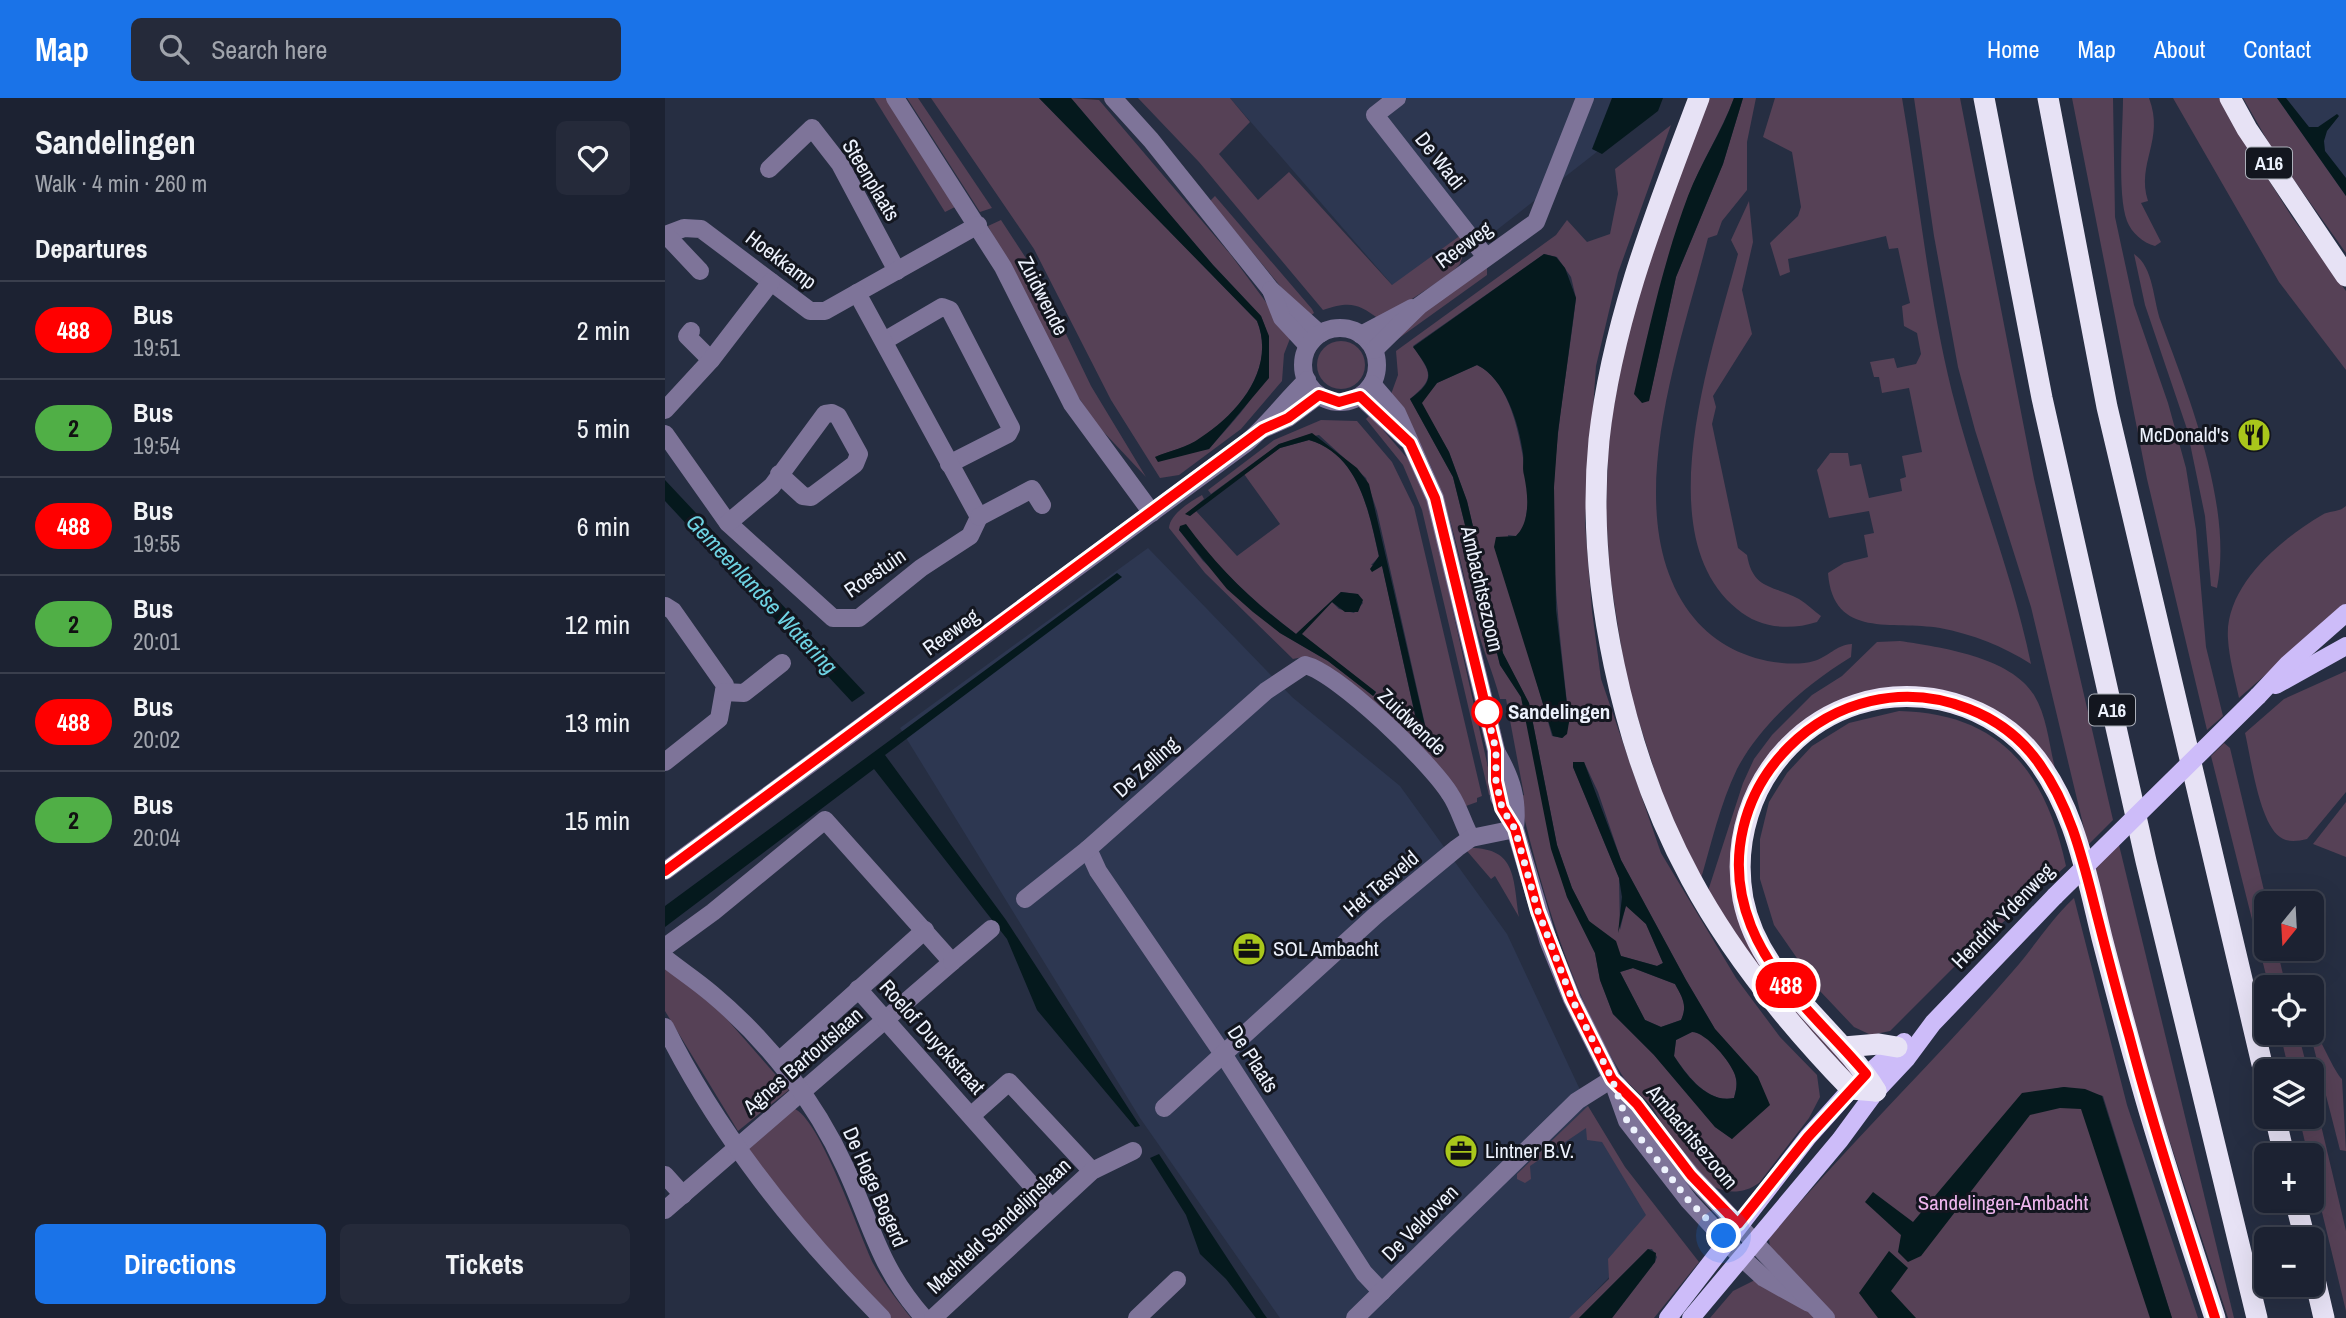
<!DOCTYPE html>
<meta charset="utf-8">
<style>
:root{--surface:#1c2232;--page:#252a3a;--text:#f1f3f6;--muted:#a0a4ac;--line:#3a3f4d;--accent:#1a73e8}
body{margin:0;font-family:"Archivo Narrow",sans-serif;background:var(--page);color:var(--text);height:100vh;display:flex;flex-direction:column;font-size:26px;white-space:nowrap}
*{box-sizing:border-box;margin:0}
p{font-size:23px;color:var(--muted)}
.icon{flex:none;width:38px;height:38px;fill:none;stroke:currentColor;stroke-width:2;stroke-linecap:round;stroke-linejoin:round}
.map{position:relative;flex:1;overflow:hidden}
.sheet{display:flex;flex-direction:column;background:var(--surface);width:665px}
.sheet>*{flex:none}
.badge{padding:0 14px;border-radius:23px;font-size:24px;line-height:46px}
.needle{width:46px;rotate:198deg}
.controls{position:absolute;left:1589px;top:793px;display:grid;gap:14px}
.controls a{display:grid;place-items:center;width:70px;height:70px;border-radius:10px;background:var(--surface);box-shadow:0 7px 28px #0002,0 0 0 2px var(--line);font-size:35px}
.you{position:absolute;width:35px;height:35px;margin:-18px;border:5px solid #fff;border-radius:50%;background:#1a73e8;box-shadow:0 0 0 10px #1a73e833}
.map>.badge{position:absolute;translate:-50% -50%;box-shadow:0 0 0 4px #fff}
h2{padding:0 35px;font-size:26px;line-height:63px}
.round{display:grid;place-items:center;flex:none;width:74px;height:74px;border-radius:10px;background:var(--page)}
.head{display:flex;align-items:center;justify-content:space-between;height:119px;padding:0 35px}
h1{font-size:33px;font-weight:800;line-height:52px}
.action{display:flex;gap:14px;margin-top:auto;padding:14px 35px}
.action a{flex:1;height:80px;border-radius:10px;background:var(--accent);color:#fff;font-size:28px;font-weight:800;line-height:80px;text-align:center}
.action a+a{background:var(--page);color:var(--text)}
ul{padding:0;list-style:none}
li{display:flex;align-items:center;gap:21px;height:98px;padding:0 35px;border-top:2px solid var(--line)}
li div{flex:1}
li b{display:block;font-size:26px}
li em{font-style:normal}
li .badge{min-width:77px;font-weight:700;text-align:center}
header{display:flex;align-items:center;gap:42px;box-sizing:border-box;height:98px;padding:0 35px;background:var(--accent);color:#fff}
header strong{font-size:33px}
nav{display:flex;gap:38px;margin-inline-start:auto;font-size:24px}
.search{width:490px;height:63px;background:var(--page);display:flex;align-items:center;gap:18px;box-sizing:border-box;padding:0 24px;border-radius:10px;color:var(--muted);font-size:26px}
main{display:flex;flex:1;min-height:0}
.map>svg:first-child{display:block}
.built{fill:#2d3751}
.green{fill:#564156;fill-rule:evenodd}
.water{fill:#05191d;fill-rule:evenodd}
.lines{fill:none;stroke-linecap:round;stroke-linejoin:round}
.minor{stroke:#7e7499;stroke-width:18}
.major{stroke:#cdbcf9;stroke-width:18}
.highway{stroke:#e7e2f5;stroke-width:21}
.major-bridge{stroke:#cdbcf9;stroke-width:18}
.line-casing{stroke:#fff;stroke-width:16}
.line{stroke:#f00;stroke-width:10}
.walk{stroke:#edf2fd;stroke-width:7;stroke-dasharray:0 12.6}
.stop-dot{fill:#fff;stroke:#f00;stroke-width:3.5}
.labels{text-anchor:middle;stroke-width:6;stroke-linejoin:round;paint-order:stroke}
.shield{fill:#13161f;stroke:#acb0ba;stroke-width:2}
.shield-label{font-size:19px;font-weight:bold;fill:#edf2fd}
.street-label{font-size:21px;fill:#edf2fd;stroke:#13161f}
.poi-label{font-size:21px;fill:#edf2fd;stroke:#13161f;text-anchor:start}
.stop-label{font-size:21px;font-weight:bold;fill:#edf2fd;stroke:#13161f;text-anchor:start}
.park-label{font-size:21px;fill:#eeb6ee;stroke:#13161f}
.water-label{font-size:23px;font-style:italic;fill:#6ed3e3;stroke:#13161f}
</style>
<header>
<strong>Map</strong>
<div class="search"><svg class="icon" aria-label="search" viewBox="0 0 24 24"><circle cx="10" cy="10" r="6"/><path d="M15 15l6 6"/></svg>Search here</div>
<nav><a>Home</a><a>Map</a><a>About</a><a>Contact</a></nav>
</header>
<main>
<section class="sheet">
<div class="head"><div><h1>Sandelingen</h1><p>Walk · 4 min · 260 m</p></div><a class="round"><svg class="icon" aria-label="heart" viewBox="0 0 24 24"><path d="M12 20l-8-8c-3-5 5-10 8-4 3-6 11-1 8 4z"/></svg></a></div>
<h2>Departures</h2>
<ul>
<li><span class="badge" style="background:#f00;color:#fff">488</span><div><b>Bus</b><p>19:51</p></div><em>2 min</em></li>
<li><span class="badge" style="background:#50af46;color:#111">2</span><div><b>Bus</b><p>19:54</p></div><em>5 min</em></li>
<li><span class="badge" style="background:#f00;color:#fff">488</span><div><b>Bus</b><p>19:55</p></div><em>6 min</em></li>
<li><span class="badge" style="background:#50af46;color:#111">2</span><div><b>Bus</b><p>20:01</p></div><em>12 min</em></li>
<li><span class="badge" style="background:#f00;color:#fff">488</span><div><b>Bus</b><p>20:02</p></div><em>13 min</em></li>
<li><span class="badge" style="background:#50af46;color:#111">2</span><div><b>Bus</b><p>20:04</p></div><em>15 min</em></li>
</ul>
<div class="action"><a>Directions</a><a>Tickets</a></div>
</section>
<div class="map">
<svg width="1681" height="1220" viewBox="0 0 1681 1220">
<rect width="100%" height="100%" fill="#262e42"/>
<g class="built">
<polygon points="565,0 985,0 978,18 783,170 729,189"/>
<polygon points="1610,0 1681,0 1681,104"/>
<polygon points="483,450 627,599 735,688 842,836 924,1011 994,1127 905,1220 615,1220 475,1020 235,630"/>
</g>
<g class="green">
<polygon points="209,0 222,0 290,109 280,114"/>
<polygon points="242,0 253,0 327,110 315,114"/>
<path d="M266 0H374L592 223C611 270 574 314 536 340 523 349 505 353 490 359L544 351C578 311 621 275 596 218L548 167 406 0 434 2 566 157 626 238 619 256 617 283 576 331 514 377 495 380 446 302 369 151Z"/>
<path d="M473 0H565L585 24 554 56 593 102 624 74 727 187 796 137 801 148 795 166 785 176 715 222C693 205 685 203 658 212L534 64Z"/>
<path d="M1039 0H1069C1056 35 1034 67 1022 102 999 167 993 234 984 302L1011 179 1058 66 1078 0H1091L1082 44V92L1057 123 1052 137 1043 140C1016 248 949 422 1029 520 1050 546 1083 562 1117 565 1126 566 1140 566 1149 563 1163 559 1171 547 1187 546L1186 559C1142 586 1096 625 1072 671 1055 706 1046 747 1035 784L997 696 962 586 945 478 941 413 944 333 971 190Z"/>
<path d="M1110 0H1237C1254 98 1263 197 1287 294 1310 386 1347 473 1366 566 1338 548 1307 536 1275 530 1228 522 1168 542 1163 475L1179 465 1203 459 1199 437 1209 435 1204 413 1164 420 1152 372 1165 355H1183L1185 368 1196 366 1204 400 1237 393 1235 381 1241 379 1237 358 1257 354 1244 290 1217 295 1214 279H1209L1205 264 1229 260 1232 270 1251 266 1256 256 1252 235 1239 228 1237 208 1245 205 1233 150 1224 151 1221 138 1123 161 1125 174 1115 178 1105 145 1133 118 1136 109 1127 54 1098 39Z"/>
<polygon points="1249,0 1295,0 1369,381 1448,722 1423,747 1366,509 1310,332 1293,269 1269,138"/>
<polygon points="1407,0 1448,0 1450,119 1469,207 1503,305 1521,370 1531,432 1541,549 1558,618 1542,632 1482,381"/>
<path d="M1458 0H1484C1500 42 1471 65 1483 103L1476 105 1496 144 1490 148C1478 145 1466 134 1462 123 1452 95 1458 31 1458 0Z"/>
<polygon points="1508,0 1558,0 1578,41 1627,119 1681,193 1681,272 1614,184"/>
<polygon points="1578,0 1612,0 1681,98 1681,155 1609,54"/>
<path d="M1006 27 953 175 931 268 920 425 927 513 936 581 996 755 1071 880 1115 939 1152 977 1155 999 1144 1020 1094 1085C1057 1111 1021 1073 1003 1040 998 1031 995 1021 989 1012 980 999 965 989 957 977 905 893 877 794 854 699L859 697 841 601H835C828 574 817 550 810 523 788 437 781 373 725 299L733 277 731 253 891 137 902 122 922 144 945 136 953 96 950 71ZM879 156 892 159 906 179 911 200C904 262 892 323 889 385 885 465 896 545 904 624L898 640 887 638 853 518 843 437 851 438 860 429C860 417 865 402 863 391 857 353 850 285 812 267L772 285 756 305 784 354 802 403 838 556 864 605 892 747 907 790 924 823 956 858 992 868 998 865 981 826 961 807 955 832 954 780 908 669 919 664 933 694 956 762 1021 882 1050 931 1093 979 1067 1041 1050 1029 989 957 948 916 935 882 930 855 902 799 856 599 835 567 788 379 745 301C773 278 764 274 748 248Z"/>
<polygon points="550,98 647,211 649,215 645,218 616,189 545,103"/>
<path d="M1084 103 1088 144 1077 192 1087 236 1048 298 1051 309 1047 326 1073 450 1082 457C1088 492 1108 487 1134 501 1142 506 1149 513 1156 518L1152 524C1124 533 1094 530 1072 511 981 437 1048 251 1073 156L1066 142Z"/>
<polygon points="336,122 374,180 426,288 481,379 432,327 406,288 323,128"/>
<path d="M1469 156C1489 169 1488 203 1496 224 1524 299 1568 409 1552 490L1546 488 1540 418 1522 331 1480 207Z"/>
<polygon points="822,168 822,177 730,243 761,212"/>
<circle cx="676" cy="267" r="24"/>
<polygon points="705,317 743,361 764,407 829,696 824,697 757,412 738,367 701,321"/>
<path d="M656 322 692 323 727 364 749 409 817 698 812 700V704L801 708 795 698 648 562 638 559 628 561 540 475 504 430C505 416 525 404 537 397L539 401 521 416 525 418 531 413 572 458 615 426 579 376 615 350 644 342C695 357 704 415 714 459L706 467H717L753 631 729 610 764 644 712 413 701 380 654 337 614 346 546 396 543 392 609 342ZM521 427C552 470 589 504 631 536L676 494 692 496 698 505 689 515 674 511 667 504 636 536 711 594 709 598 663 563 615 535 538 463 514 432Z"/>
<path d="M1681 408V506L1574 600C1570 581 1564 560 1563 541 1559 488 1616 441 1657 417 1665 412 1673 415 1681 408Z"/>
<path d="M1235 543C1275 549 1346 559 1369 597 1382 618 1384 647 1390 670L1361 637 1224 593 1104 662 1072 795 1188 974 1185 976 1121 913 1042 796 1078 685 1089 661 1107 637 1147 597 1177 578 1212 544Z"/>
<path d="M1681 573V694L1642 741C1633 743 1623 745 1615 739 1594 724 1586 660 1580 635L1619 601Z"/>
<path d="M1234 613C1336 615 1381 675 1401 768L1298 860 1225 933 1206 937 1189 929 1154 892 1109 827 1095 781V741L1104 704 1122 675 1147 648 1184 625Z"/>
<polygon points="1559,645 1565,650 1602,805 1601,850 1612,851 1621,889 1604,889 1546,658"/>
<polygon points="1681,704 1681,759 1648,746"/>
<polygon points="1454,747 1569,1220 1563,1220 1477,959 1428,771"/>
<path d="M805 750C852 750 848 781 854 819L830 778 826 781 802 753Z"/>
<path d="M1409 800 1462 1007 1533 1220H1507L1438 998 1399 989 1388 991 1430 1010 1500 1220H1045L1068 1193 1092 1181 1109 1194 1104 1140C1182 1048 1269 964 1348 873 1370 848 1383 825 1409 800Z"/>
<polygon points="0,869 53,911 124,992 73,1033 0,913"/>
<path d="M968 870 1010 886C1017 899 1023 907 1016 922L996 929 980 922 955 874Z"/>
<path d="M1647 928C1656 941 1669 974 1677 981L1681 1053 1675 1052 1645 935Z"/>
<path d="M1027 934C1041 934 1066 964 1070 977 1073 986 1071 992 1069 1000 1043 1006 1022 977 1009 958L1011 942Z"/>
<polygon points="1615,935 1633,935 1643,973 1624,973"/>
<polygon points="1647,989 1681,1133 1681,1213 1647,1073 1647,1057 1643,1057 1634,1019 1647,1018"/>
<polygon points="923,1008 960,1069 1034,1164 989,1220 947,1220 990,1164 992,1159 987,1151 983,1151 914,1220 904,1220 944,1181 943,1161 981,1117 937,1044 922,1042 921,1030 865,1068 866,1081 860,1085 852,1081 852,1076"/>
<path d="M128 1010C155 1019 194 1137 209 1167 219 1186 233 1203 246 1220H223L151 1138 88 1059 84 1050Z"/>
</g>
<g class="water">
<path d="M374 0H406L548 167 596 218 604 238V280L544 351 493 364 490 359C504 353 523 349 535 340 574 315 611 270 592 223Z"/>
<polygon points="947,0 998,0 993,13 937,56 927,51"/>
<path d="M1069 0H1078L1058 66 1011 179 984 303 977 305 969 296C984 230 999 162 1023 98 1036 64 1057 34 1069 0Z"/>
<polygon points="1612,0 1621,0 1644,29 1653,29 1672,16 1674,18 1662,33 1659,43 1660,53 1681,80 1681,98"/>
<path d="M879 156 891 159 900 170 911 200 893 334 889 389 891 512 904 624 902 636 897 640 888 638 829 449 831 439 851 438C866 423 863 396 859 377 857 370 859 362 858 355 854 326 840 280 812 267L772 285 757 305 784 354 802 403 838 555 864 605 892 747 907 790 924 823 951 843 956 858 992 868 998 865 981 826 961 808 953 835 957 799 954 780 908 669V664H919L956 762 1021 882 1050 931 1093 979 1105 1007 1067 1041 1050 1029 989 957 948 916 935 882 930 855 902 799 886 751 856 599 835 567 788 379 745 301C773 281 765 272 748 249ZM968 870 1010 886C1017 899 1023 907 1016 922L996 929 980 922 955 874ZM1027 934C1041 934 1066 964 1070 977 1073 986 1071 992 1069 1000 1043 1006 1021 977 1009 958L1011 942Z"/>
<path d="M647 335 692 370 704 386 764 645 725 613V609L729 610 753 630 717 468 707 474 705 471 714 458C704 415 695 357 644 342L615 350 525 418 520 416 614 346Z"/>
<polygon points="0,382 200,595 187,604 0,403"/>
<path d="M521 426C552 469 588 504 631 536L676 494 693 496 698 502 693 514H680L667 504 637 536 711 594 708 598 663 563 615 535 588 514 562 491 514 432 515 428Z"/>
<polygon points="452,475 457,479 220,657 341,822 475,1028 470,1029 372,912 342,841 209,671 0,829 0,808"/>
<polygon points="1399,989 1420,991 1437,998 1507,1220 1485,1220 1416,1011 1395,1010 1365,1017 1256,1158 1243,1164 1233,1154 1236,1137 1200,1104 1208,1094 1248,1124 1357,995"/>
<polygon points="494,1056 599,1216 602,1220 591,1220 561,1181 535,1156 521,1117 485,1060"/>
<polygon points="983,1151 991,1155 990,1164 947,1220 914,1220"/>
<polygon points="1224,1153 1243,1170 1226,1193 1251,1220 1213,1220 1194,1195"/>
</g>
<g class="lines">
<g class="minor">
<polyline points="230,0 338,169 407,306 487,415"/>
<polyline points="448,0 486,42 606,192 655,236"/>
<polyline points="732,0 710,17 821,159"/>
<polyline points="104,71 147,30 175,66 232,173"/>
<polyline points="0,137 19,130 36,131 145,213 160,213 313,127"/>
<polyline points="1,137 35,173"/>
<polyline points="606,192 617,220 643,248"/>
<circle cx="675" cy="267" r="37"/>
<polyline points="26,233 22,238 46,262"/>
<polyline points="696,237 747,210"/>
<polyline points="219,243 277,209 285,212 346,330 343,336 284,366"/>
<polyline points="709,252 754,208 871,124 920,0"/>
<polyline points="707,286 732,315 770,400 831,652 834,699 850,731 883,842 907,901 947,981 962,1023 1024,1103 1076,1159 1099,1180 1144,1205"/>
<polyline points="695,298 741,341"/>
<polyline points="0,312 46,262 106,184"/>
<polyline points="598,331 623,320 654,297"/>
<polyline points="0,336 63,425 168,520 194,520 256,470 305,438 314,419 192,195"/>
<polyline points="314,419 367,391 377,407"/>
<polyline points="63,425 107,388 160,316 167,315 173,318 194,356 190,366 146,399 138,398 114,376"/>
<polyline points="0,508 8,513 60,587 54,621 0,664"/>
<polyline points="59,594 79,595 117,565"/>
<path d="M832 655C847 682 853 701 850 731"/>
<polyline points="423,751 433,773 558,956 699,1175 717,1194"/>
<path d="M0 773 580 346C603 327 620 303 642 282"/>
<path d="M360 801 423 751 601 593 640 567C673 575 766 665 785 696 794 709 798 726 806 740"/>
<polyline points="0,849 48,814 160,722 287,864 0,1112"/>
<path d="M0 860C15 872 32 883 47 896 102 942 150 1003 180 1069 208 1129 213 1168 259 1220"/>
<polyline points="287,864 326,831"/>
<polyline points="193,891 386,1109"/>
<path d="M0 929C54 1038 131 1133 217 1220"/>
<polyline points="114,963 260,832"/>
<polyline points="952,986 1026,1077 1161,1220"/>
<polyline points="499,1010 711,817 792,750 806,740 850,731"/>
<polyline points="307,1017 344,984 427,1073"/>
<polyline points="0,1077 18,1097"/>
<polyline points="268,1220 427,1073 468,1053"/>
<polyline points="472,1220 512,1182"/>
<polyline points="690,1220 912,1003 947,981"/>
</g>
<g class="major">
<polyline points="1611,587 1681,548"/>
<polyline points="1593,598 1623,566 1681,515"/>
<polyline points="1003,1220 1143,1039 1186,991 1239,944"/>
<polyline points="1026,1220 1175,1042 1211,993 1242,960 1268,925 1390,798"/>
</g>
<g class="highway">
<path d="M1034 0C992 111 947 223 934 342 920 483 958 656 1026 781 1068 859 1124 927 1186 991L1211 993"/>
<polyline points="1319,0 1377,300 1481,763 1592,1220"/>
<polyline points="1383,0 1442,309 1601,983"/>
<polyline points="1565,0 1582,31 1681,178"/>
<polyline points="1179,949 1214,946 1232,949"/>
<path d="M1211 993C1170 926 1094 883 1078 801 1057 683 1156 578 1276 602 1309 609 1341 626 1363 651 1409 703 1421 775 1437 840 1450 890 1463 939 1477 988 1499 1066 1525 1143 1550 1220"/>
<polyline points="1610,1018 1619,1057"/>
<polyline points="1630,1102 1640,1141"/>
<polyline points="1647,1169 1659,1220"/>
</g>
<polyline class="major-bridge" points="1390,798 1593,598"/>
</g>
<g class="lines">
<defs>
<path id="line" d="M0 773 598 331 623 320 654 297 674 304 695 298 745 345 770 400 831 652V683L837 710 850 731 873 813 907 901 947 981 972 1006 1026 1077 1073 1126 1143 1039 1201 976C1161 928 1110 888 1086 828 1032 693 1169 557 1304 611 1332 622 1355 639 1373 664 1407 710 1419 767 1433 821 1443 860 1453 899 1464 937 1489 1032 1520 1126 1550 1220"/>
</defs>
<use href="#line" class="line-casing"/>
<use href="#line" class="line"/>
<polyline class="walk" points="822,614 821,611 831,652 831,683 837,710 850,731 873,813 907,901 947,981 962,1023 1024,1103 1059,1138"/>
</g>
<defs>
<symbol id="restaurant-disc" viewBox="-11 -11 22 22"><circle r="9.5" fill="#a9c71b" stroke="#13161f"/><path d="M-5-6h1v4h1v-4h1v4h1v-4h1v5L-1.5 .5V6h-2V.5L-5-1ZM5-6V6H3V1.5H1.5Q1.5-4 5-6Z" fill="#111"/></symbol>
<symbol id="office-disc" viewBox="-11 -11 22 22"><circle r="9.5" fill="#a9c71b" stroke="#13161f"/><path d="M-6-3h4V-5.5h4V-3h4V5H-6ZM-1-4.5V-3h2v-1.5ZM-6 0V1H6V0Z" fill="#111"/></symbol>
</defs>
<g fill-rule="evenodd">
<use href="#restaurant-disc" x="1570" y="318" width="38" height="38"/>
<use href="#office-disc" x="565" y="832" width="38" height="38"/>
<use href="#office-disc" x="777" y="1034" width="38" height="38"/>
</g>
<circle class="stop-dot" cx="822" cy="614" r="14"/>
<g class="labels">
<g class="shield">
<rect x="1581" y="49.5" width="46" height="31" rx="5"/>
<rect x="1424" y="596.5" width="46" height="31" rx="5"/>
</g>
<g class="shield-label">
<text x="1604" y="72">A16</text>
<text x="1447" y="619">A16</text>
</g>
<g class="street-label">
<text transform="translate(775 63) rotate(52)" y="7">De Wadi</text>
<text transform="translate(206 82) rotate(59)" y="7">Steenplaats</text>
<text transform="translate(799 147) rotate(-36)" y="7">Reeweg</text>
<text transform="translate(116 162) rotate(37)" y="7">Hoekkamp</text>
<text transform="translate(378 198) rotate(63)" y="7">Zuidwende</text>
<text transform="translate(210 475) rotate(-35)" y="7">Roestuin</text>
<text transform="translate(817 491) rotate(77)" y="7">Ambachtsezoom</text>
<text transform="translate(286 534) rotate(-36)" y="7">Reeweg</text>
<text transform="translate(747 624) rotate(44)" y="7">Zuidwende</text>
<text transform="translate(481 669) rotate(-42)" y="7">De Zelling</text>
<text transform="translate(716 786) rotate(-40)" y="7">Het Tasveld</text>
<text transform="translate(1338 818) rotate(-46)" y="7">Hendrik Ydenweg</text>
<text transform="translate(267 939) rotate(48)" y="7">Roelof Duyckstraat</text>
<text transform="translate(588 961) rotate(57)" y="7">De Plaats</text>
<text transform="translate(138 963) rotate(-41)" y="7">Agnes Bartoutslaan</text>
<text transform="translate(1027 1039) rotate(50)" y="7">Ambachtsezoom</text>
<text transform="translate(210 1089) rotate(66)" y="7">De Hoge Bogerd</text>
<text transform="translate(755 1125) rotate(-45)" y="7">De Veldoven</text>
<text transform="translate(334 1128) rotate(-43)" y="7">Machteld Sandelijnslaan</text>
</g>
<g class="poi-label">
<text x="1564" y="344" text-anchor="end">McDonald's</text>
<text x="608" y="858">SOL Ambacht</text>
<text x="820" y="1060">Lintner B.V.</text>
</g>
<g class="stop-label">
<text x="843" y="621">Sandelingen</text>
</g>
<g class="park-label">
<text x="1338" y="1112">Sandelingen-Ambacht</text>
</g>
<g class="water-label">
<text transform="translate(97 496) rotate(47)" y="8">Gemeenlandse Watering</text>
</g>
</g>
</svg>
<div class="controls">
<a><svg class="needle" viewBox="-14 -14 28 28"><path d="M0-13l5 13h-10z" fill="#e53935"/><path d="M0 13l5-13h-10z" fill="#a0a4ac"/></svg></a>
<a><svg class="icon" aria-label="locate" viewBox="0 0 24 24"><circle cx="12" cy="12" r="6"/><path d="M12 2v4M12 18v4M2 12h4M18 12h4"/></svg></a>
<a><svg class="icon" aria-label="layers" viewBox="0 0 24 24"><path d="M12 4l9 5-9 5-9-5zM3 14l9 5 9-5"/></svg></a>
<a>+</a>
<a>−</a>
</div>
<div class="you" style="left:1059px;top:1138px"></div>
<b class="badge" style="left:1121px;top:887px;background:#f00;color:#fff">488</b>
</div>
</main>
